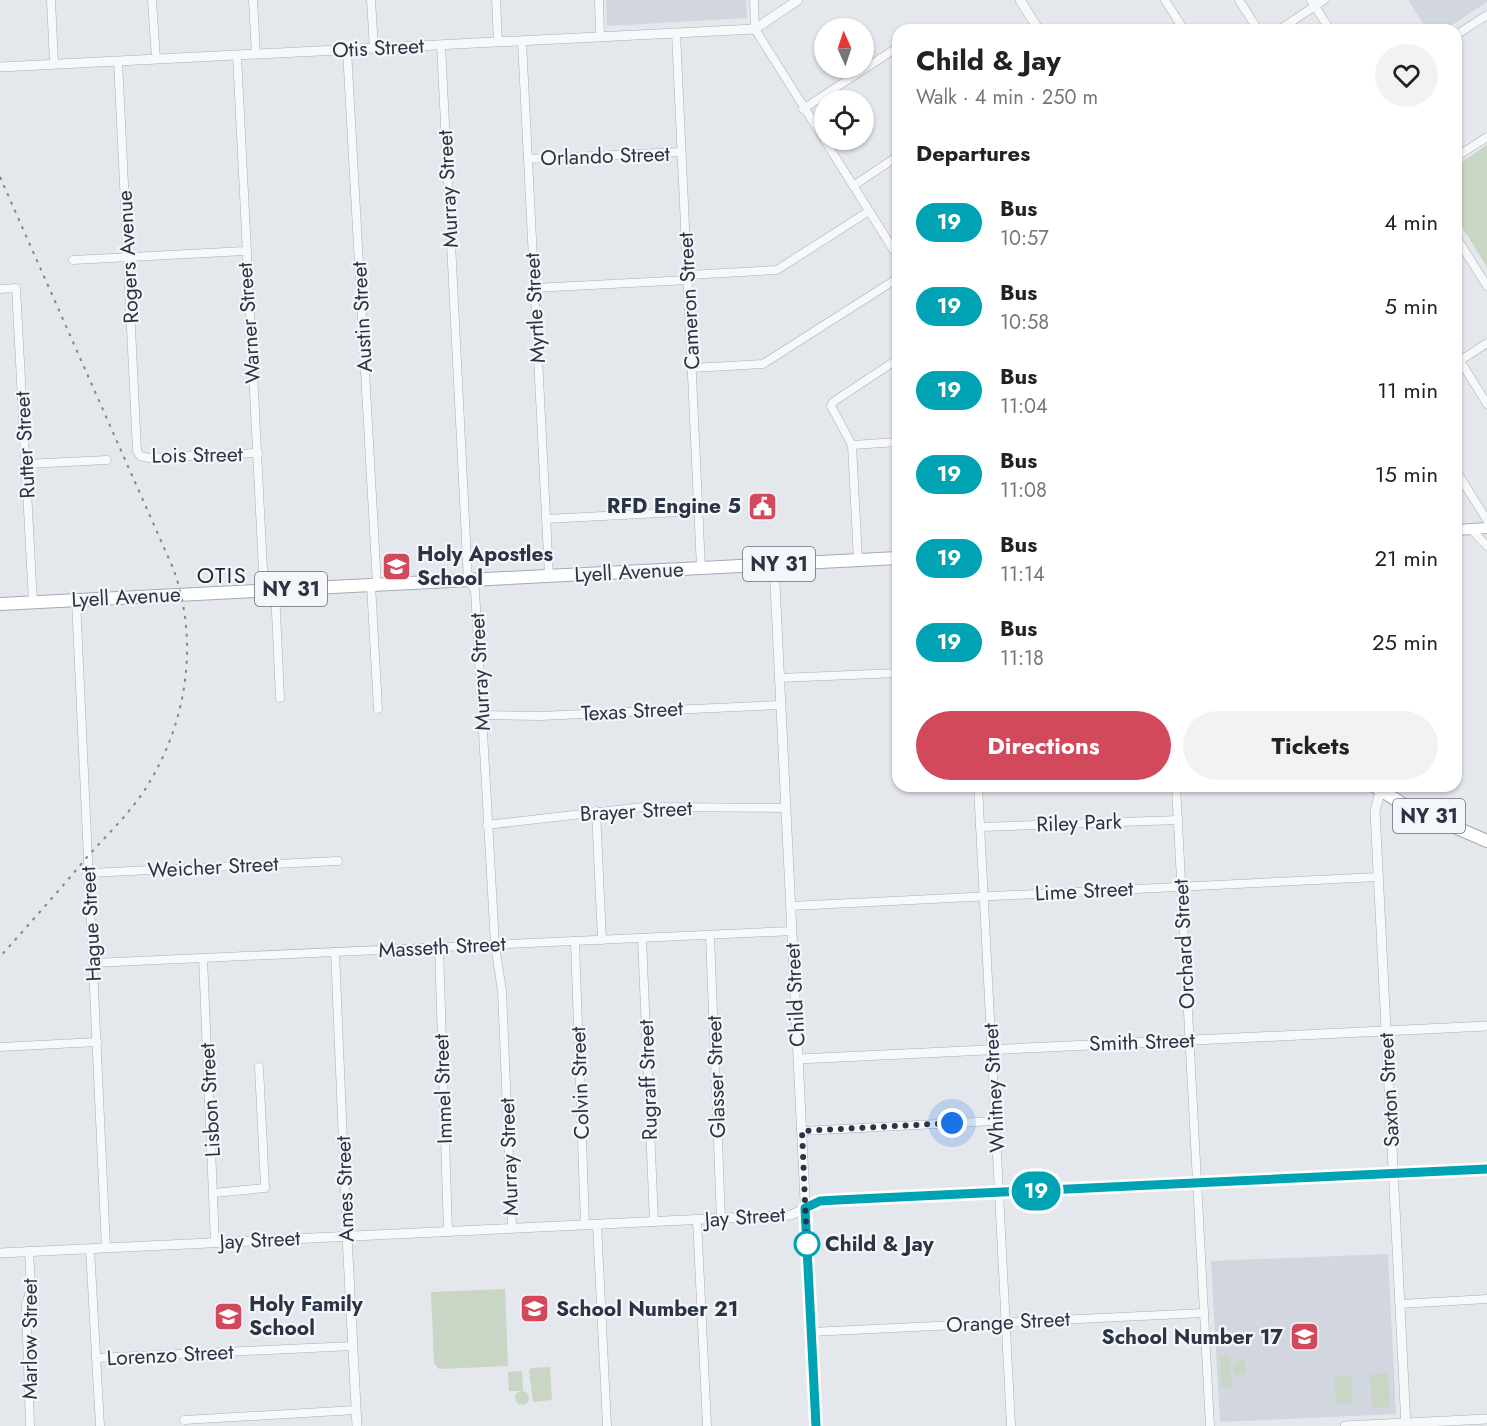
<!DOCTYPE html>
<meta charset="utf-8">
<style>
:root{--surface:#fff;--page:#f2f2f2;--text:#222;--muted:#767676;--accent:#d1495b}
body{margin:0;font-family:Jost,sans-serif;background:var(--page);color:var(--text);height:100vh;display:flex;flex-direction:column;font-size:22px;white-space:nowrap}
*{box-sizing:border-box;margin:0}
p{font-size:20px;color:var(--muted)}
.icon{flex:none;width:33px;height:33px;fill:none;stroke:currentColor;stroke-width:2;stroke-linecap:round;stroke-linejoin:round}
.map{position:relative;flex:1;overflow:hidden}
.panel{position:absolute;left:892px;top:24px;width:570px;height:768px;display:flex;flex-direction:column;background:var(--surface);border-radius:18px;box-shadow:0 2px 4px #0004}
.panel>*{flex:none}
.badge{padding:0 12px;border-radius:20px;font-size:21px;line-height:39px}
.needle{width:39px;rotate:357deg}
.controls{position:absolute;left:814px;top:18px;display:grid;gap:12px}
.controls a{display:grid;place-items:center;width:60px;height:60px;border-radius:50%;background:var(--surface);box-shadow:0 2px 4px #0004;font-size:30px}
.you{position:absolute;width:30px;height:30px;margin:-15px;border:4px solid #fff;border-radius:50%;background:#1a73e8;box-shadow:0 0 0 9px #1a73e833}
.map>.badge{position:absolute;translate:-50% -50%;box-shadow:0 0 0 3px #fff}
h2{padding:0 24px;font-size:22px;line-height:54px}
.round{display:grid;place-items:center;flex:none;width:63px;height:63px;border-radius:32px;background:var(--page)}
.headline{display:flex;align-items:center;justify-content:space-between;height:102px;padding:0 24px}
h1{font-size:28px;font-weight:700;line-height:45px}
.cta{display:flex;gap:12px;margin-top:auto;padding:12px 24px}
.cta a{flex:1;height:69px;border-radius:36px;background:var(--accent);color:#fff;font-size:24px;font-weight:700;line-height:69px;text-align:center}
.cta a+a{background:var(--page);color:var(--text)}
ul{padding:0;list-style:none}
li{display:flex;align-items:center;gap:18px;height:84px;padding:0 24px}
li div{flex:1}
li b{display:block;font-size:22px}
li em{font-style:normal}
li .badge{min-width:66px;font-weight:700;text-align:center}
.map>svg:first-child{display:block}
.built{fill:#d2d6de}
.green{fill:#c9d6c5}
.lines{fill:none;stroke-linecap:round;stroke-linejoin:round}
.minor-casing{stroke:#a9aeb7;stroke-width:9}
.tertiary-casing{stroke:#a9aeb7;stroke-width:10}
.secondary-casing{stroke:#a9aeb7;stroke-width:12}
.primary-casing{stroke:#a3abb8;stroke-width:14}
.minor{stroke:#f7f8fa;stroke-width:8}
.tertiary{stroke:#f7f8fa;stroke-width:9}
.secondary{stroke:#fff;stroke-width:10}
.primary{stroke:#fff;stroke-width:12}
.rail{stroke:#7d8696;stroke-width:2;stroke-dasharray:3 6;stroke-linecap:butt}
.line-casing{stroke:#fff;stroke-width:14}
.line{stroke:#00a3b4;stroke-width:9}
.walk{stroke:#2b3445;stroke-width:6;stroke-dasharray:0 10.8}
.stop-dot{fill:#fff;stroke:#00a3b4;stroke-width:3}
.labels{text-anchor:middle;stroke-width:4.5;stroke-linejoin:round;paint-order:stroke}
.shield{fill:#f4f6f9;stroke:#676e7b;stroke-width:1.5}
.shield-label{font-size:20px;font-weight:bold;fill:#2b3445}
.street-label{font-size:21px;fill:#2b3445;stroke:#f4f6f9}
.poi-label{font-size:21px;font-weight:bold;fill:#2b3445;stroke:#f4f6f9;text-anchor:start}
.stop-label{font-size:21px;font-weight:bold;fill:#2b3445;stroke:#f4f6f9;text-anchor:start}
.neighbourhood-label{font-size:22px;letter-spacing:1.5px;fill:#1d2536;stroke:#f4f6f9}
</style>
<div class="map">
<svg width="1487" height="1426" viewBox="0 0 1487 1426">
<rect width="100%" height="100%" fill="#e4e7ec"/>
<g class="built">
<polygon points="606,0 746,0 747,18 607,26"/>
<polygon points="1408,0 1487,0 1487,2 1444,30 1427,30"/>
<polygon points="1388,1254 1396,1414 1220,1422 1211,1261"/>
</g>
<g class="green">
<polygon points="1487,145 1487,267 1457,219 1457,165"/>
<polygon points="505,1289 508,1366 439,1369 434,1363 431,1292"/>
<polygon points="1222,1356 1230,1356 1232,1387 1221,1387 1220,1357"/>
<polygon points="1245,1359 1245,1374 1233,1375 1233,1368 1238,1360"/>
<polygon points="550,1367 552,1400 533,1402 529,1371 531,1368"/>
<polygon points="522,1371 523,1391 509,1391 508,1372"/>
<polygon points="1388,1373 1390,1407 1372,1408 1370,1374"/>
<polygon points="1351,1375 1353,1403 1336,1404 1334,1376"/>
<circle cx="522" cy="1398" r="7"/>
</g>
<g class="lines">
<defs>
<g id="minor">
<polyline points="51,0 54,64"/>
<polyline points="152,0 156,59"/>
<polyline points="253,0 256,54"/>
<polyline points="371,0 374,48"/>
<polyline points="496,0 498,42"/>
<polyline points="599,0 600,37"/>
<polyline points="754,0 755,29 898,257"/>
<polyline points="1165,0 1184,30"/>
<polyline points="1239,0 1258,30"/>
<polyline points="1311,0 1330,30"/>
<polyline points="1279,30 1324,0"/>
<polyline points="676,33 701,568"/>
<polyline points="1456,35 1487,15"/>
<polyline points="522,41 549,576"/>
<polyline points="441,45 468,580 475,590 495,945 502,991 512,1228"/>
<polyline points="347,50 377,585"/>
<polyline points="237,55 264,590"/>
<polyline points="118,61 137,451 140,456 149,458 258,453"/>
<polyline points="803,109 898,47"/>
<polyline points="1456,157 1487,137"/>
<polyline points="528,159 681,152"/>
<polyline points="853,186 898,156"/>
<polyline points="1456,237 1487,286"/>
<polyline points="73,260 245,251"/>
<polyline points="688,275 777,270 869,211"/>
<polyline points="534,288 688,280"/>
<polyline points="0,289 16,288 33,602"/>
<polyline points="1456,354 1487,404"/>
<polyline points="1458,362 1487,343"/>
<polyline points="692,368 763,364 898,278"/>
<polyline points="852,445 898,442"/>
<polyline points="26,464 107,460"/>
<polyline points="1456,471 1487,520"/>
<polyline points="546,519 698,511"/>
<polyline points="1471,529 1487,546"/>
<polyline points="858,560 852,445 831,406 833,402 898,359"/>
<polyline points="371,585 378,709"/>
<polyline points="275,590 280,698"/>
<polyline points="76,600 106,1248"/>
<polyline points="779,678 898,673"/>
<polyline points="483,715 540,716 781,705"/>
<polyline points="978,786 1011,1426"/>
<polyline points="1176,786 1210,1426"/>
<polyline points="596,811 602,940"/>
<polyline points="487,825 643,807 786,808"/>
<polyline points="980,827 1178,820"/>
<polyline points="89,873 338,861"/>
<polyline points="791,906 1378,877"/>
<polyline points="710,935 721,1219"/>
<polyline points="642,938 654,1222"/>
<polyline points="575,941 585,1225"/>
<polyline points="439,947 448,1232"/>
<polyline points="335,952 347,1236"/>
<polyline points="203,958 215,1243"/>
<polyline points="93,963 792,931"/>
<polyline points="0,1047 97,1042"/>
<polyline points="802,1131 995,1121"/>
<polyline points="214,1193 265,1188 259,1067"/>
<polyline points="697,1220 707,1426"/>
<polyline points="597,1224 607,1426"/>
<polyline points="90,1249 100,1426"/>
<polyline points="29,1251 31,1289 26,1304 30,1426"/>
<polyline points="1400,1304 1487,1299"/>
<polyline points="811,1332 1204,1313"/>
<polyline points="96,1358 353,1346"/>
<polyline points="184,1420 356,1410"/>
</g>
<g id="tertiary">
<polyline points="1020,0 1039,30"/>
<polyline points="0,67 755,29 798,0"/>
<polyline points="774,564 816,1426"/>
<polyline points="1380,792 1375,811 1406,1426"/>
<polyline points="798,1059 1487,1026"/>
<polyline points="347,1236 357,1426"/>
<polyline points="0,1253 791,1215 820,1201 1487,1169"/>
<polyline points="1345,1426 1487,1419"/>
</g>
<polyline id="secondary" points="1456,530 1487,528"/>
<g id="primary">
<polyline points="0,604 898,558"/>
<polyline points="1374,786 1406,806 1487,841"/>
</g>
</defs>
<use href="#minor" class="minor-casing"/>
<use href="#tertiary" class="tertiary-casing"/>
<use href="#secondary" class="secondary-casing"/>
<use href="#primary" class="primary-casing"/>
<use href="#minor" class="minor"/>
<use href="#tertiary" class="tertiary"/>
<use href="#secondary" class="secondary"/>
<use href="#primary" class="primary"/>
<path class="rail" d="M0 177 173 568C200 642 187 725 144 791 128 815 106 836 87 857 59 891 29 924 0 957"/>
</g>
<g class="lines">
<defs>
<polyline id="line" points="816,1426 805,1208 820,1201 837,1200 1487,1169"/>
</defs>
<use href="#line" class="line-casing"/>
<use href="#line" class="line"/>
<polyline class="walk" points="807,1244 807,1249 802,1131 952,1123"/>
</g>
<defs>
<symbol id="civic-square" viewBox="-11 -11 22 22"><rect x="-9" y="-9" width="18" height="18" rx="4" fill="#d1495b" stroke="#f4f6f9"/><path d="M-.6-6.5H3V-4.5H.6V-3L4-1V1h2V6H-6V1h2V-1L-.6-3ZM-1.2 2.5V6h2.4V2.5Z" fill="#fff"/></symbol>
<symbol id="school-square" viewBox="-11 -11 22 22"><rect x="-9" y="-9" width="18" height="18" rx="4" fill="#d1495b" stroke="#f4f6f9"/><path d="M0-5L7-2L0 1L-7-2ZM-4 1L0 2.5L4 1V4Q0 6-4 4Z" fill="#fff"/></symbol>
</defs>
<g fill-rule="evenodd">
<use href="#civic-square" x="746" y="490" width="33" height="33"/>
<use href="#school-square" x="380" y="550" width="33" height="33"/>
<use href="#school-square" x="518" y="1292" width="33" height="33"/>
<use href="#school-square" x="212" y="1300" width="33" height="33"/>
<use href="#school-square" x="1288" y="1320" width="33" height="33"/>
</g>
<circle class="stop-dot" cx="807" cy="1244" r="12"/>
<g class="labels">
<g class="shield">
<rect x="743" y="547" width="72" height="34" rx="4.5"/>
<rect x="255" y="572" width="72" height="34" rx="4.5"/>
<rect x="1393" y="799" width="72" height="34" rx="4.5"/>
</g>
<g class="shield-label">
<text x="779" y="571">NY 31</text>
<text x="291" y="596">NY 31</text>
<text x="1429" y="823">NY 31</text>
</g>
<g class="street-label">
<text transform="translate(378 48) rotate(-3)" y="7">Otis Street</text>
<text transform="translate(605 156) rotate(-2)" y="7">Orlando Street</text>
<text transform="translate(448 189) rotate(-93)" y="7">Murray Street</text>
<text transform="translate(128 257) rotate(-93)" y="7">Rogers Avenue</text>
<text transform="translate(689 301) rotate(-93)" y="7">Cameron Street</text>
<text transform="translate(535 308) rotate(-93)" y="7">Myrtle Street</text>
<text transform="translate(362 317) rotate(-93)" y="7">Austin Street</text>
<text transform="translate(249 323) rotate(-94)" y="7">Warner Street</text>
<text transform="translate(25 445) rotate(-93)" y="7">Rutter Street</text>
<text transform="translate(197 455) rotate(-1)" y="7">Lois Street</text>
<text transform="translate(629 572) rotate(-3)" y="7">Lyell Avenue</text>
<text transform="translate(126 597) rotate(-3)" y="7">Lyell Avenue</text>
<text transform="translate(480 672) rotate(-93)" y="7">Murray Street</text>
<text transform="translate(632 711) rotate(-3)" y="7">Texas Street</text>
<text transform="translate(636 811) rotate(-3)" y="7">Brayer Street</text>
<text transform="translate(1079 823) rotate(-2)" y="7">Riley Park</text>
<text transform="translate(213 867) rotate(-3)" y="7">Weicher Street</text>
<text transform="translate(1084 891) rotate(-3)" y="7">Lime Street</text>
<text transform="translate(91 924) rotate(-93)" y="7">Hague Street</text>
<text transform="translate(1184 944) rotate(-93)" y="7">Orchard Street</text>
<text transform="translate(442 947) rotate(-3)" y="7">Masseth Street</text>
<text transform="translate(795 995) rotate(-93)" y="7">Child Street</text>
<text transform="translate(1142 1042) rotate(-2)" y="7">Smith Street</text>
<text transform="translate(716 1077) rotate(-92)" y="7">Glasser Street</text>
<text transform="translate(648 1080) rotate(-92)" y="7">Rugraff Street</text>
<text transform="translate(580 1083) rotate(-92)" y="7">Colvin Street</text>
<text transform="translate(994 1088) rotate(-93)" y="7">Whitney Street</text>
<text transform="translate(443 1089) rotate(-92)" y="7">Immel Street</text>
<text transform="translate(1389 1090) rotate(-93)" y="7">Saxton Street</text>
<text transform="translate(210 1100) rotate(-93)" y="7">Lisbon Street</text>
<text transform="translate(509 1157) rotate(-92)" y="7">Murray Street</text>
<text transform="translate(345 1189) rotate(-92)" y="7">Ames Street</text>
<text transform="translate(745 1217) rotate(-4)" y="7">Jay Street</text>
<text transform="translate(260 1240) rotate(-3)" y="7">Jay Street</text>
<text transform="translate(1008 1322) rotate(-3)" y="7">Orange Street</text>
<text transform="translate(30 1339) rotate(-90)" y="7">Marlow Street</text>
<text transform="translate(170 1355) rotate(-3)" y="7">Lorenzo Street</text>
</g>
<g class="poi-label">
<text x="741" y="513" text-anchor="end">RFD Engine 5</text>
<text x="417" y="561">Holy Apostles<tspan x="417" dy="24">School</tspan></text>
<text x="249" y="1311">Holy Family<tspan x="249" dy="24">School</tspan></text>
<text x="556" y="1316">School Number 21</text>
<text x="1283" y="1344" text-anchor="end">School Number 17</text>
</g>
<g class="stop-label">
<text x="825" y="1251">Child &amp; Jay</text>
</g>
<g class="neighbourhood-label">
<text x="222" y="583">OTIS</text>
</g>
</g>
</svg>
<div class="controls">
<a><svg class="needle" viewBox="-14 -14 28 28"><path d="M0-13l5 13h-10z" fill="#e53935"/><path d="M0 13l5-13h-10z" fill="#767676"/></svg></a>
<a><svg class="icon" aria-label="locate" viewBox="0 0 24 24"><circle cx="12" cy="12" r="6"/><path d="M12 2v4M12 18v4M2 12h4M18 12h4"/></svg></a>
</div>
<div class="you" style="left:952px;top:1123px"></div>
<b class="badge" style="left:1036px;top:1191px;background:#00a3b4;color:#fff">19</b>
<section class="panel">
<div class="headline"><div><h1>Child &amp; Jay</h1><p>Walk · 4 min · 250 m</p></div><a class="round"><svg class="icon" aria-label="heart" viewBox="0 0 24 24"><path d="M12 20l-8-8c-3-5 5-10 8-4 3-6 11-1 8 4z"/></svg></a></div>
<h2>Departures</h2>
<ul>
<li><span class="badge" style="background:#00a3b4;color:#fff">19</span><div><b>Bus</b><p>10:57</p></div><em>4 min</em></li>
<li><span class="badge" style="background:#00a3b4;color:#fff">19</span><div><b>Bus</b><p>10:58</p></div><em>5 min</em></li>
<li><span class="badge" style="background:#00a3b4;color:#fff">19</span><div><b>Bus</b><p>11:04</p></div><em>11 min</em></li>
<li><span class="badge" style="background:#00a3b4;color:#fff">19</span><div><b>Bus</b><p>11:08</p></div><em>15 min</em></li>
<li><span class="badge" style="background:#00a3b4;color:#fff">19</span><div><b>Bus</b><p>11:14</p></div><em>21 min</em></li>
<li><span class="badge" style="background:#00a3b4;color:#fff">19</span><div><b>Bus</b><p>11:18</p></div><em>25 min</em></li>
</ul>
<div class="cta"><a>Directions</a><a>Tickets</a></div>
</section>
</div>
